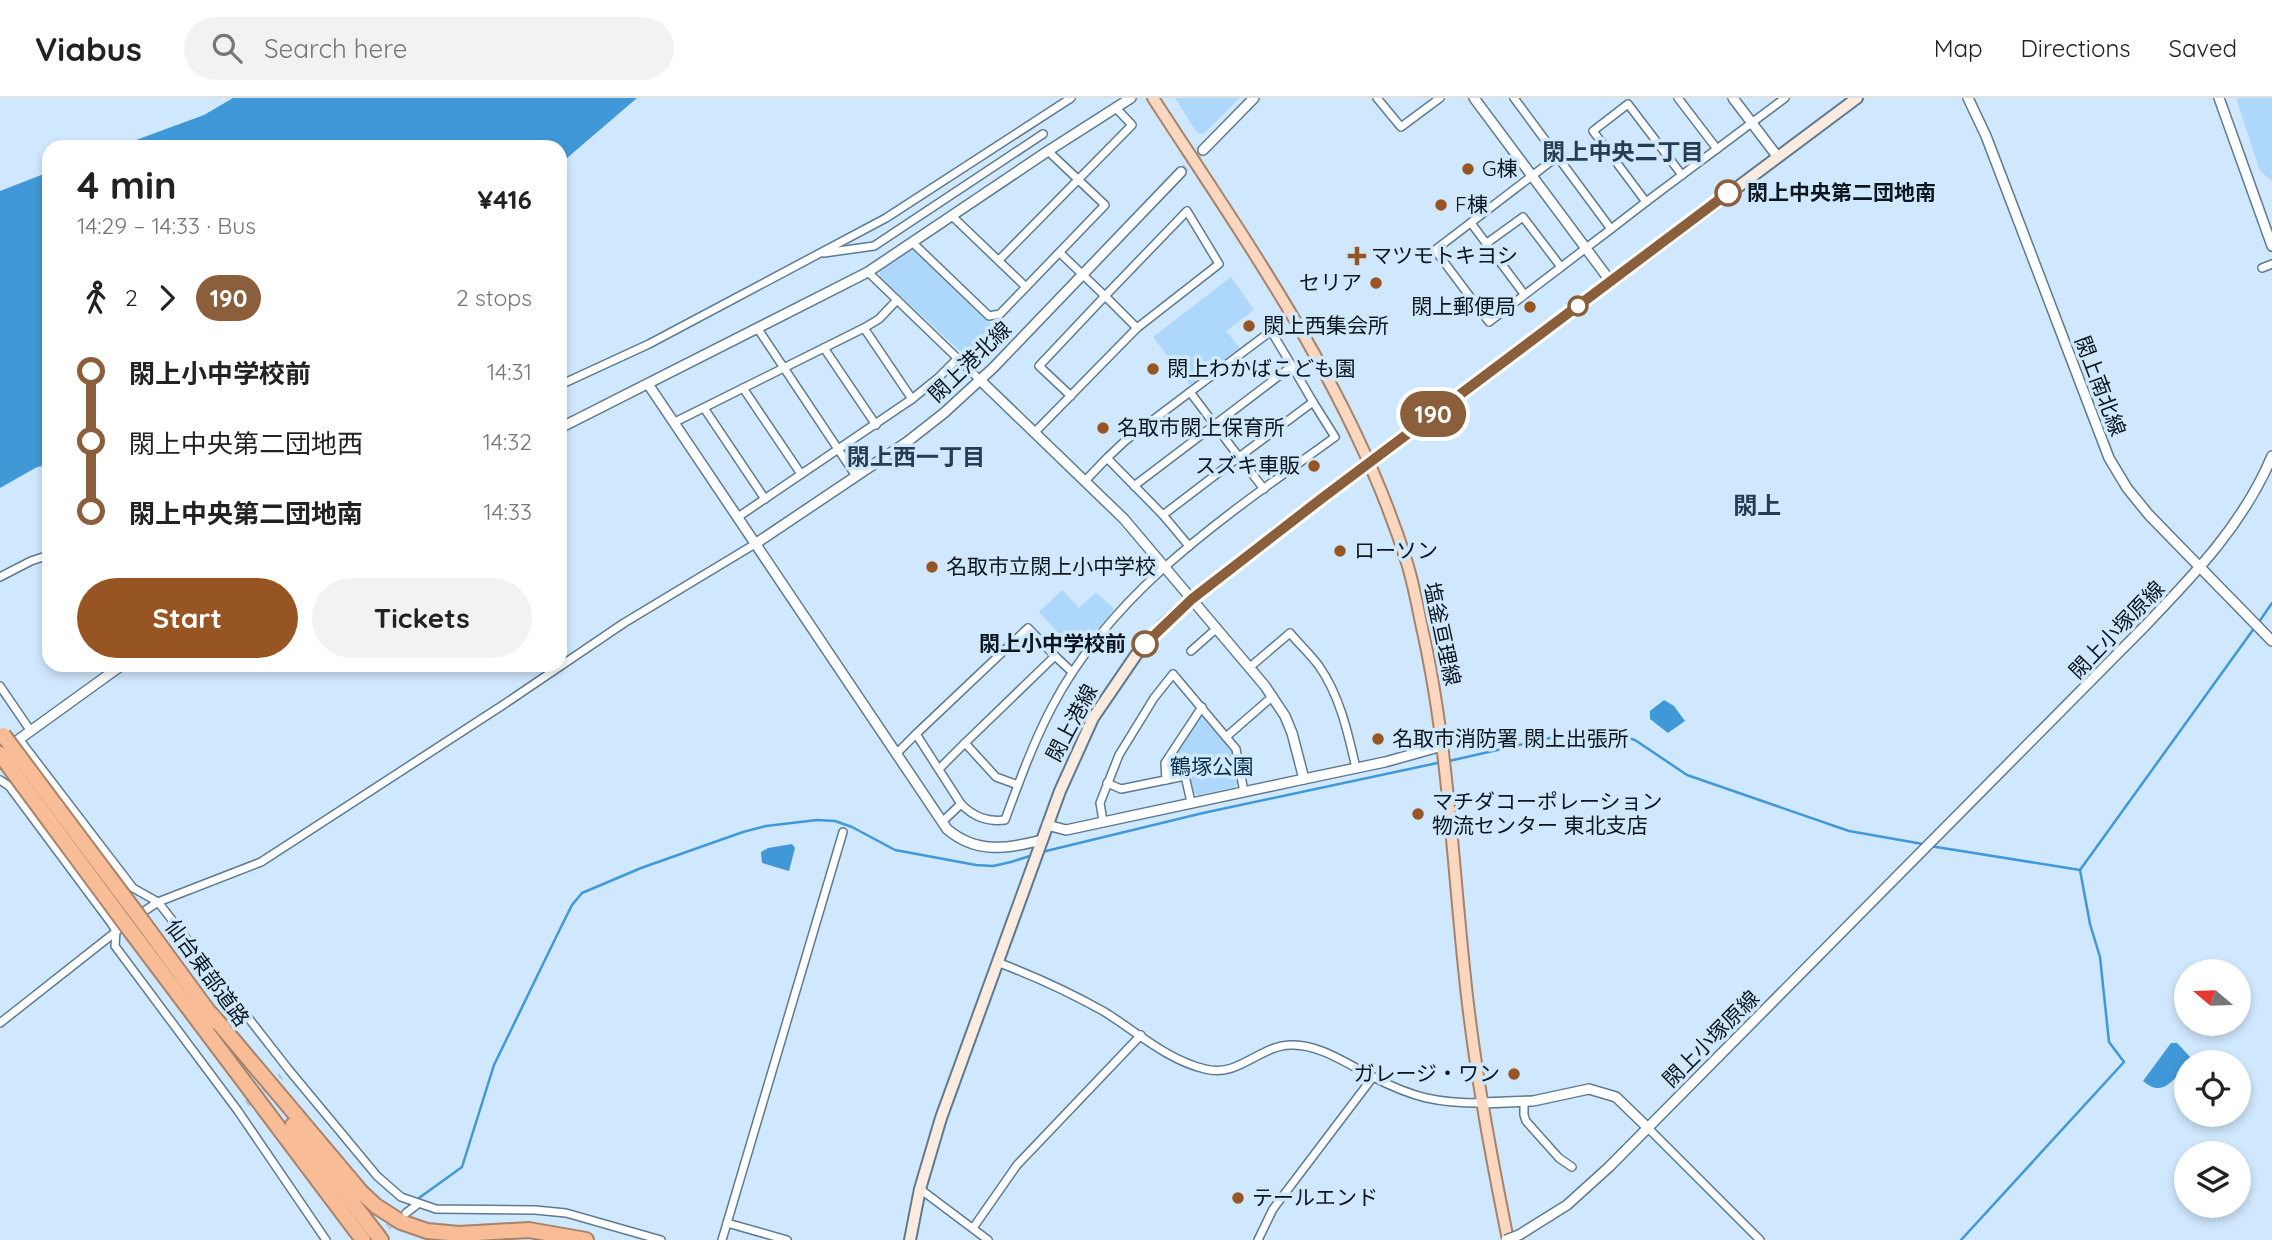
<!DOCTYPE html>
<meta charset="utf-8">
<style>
:root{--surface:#fff;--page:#f2f2f2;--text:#222;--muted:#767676;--line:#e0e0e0;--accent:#975523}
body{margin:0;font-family:Quicksand,"Noto Sans JP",sans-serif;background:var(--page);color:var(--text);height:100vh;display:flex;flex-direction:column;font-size:26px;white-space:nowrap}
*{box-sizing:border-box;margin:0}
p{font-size:23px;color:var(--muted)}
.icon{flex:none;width:38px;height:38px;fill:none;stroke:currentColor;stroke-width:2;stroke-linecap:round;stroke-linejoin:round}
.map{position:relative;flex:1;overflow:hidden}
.drawer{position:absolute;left:42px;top:42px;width:525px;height:532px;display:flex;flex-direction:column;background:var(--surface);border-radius:21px;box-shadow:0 4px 10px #0003}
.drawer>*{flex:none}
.badge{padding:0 14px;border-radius:23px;font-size:24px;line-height:46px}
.needle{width:46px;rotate:289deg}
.tools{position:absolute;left:2174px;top:861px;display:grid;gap:14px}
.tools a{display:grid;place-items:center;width:77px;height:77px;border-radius:50%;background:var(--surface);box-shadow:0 4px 10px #0003;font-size:35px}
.map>.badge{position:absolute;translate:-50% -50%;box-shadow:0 0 0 4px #fff}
.legs{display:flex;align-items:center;gap:10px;height:77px;padding:0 35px;font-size:23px}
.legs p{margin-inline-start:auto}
.overview{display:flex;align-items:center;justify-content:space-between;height:119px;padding:0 35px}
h1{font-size:38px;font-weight:700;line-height:52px}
.action{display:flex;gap:14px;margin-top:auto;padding:14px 35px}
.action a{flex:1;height:80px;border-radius:42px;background:var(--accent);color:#fff;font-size:28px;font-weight:700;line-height:80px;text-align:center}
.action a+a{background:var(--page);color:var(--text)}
ul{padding:0 35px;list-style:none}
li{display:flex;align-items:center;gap:24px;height:70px;font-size:26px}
li i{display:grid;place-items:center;width:10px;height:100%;margin:0 9px;background:currentColor}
li i::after{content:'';width:18px;height:18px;margin:-9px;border:5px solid;border-radius:50%;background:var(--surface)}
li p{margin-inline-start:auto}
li:first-child i{background:linear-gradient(#0000 50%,currentColor 0)}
li:last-child i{background:linear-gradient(currentColor 50%,#0000 0)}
header{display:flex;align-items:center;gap:42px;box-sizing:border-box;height:98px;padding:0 35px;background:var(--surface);border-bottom:2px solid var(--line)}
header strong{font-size:33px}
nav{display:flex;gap:38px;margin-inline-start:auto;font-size:24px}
.search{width:490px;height:63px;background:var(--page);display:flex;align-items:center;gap:18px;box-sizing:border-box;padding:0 24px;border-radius:38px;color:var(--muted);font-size:26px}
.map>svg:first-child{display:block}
.green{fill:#add8fb}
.water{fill:#4098d8}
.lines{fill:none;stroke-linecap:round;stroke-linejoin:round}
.stream{stroke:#4098d8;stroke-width:2.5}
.minor-tunnel{stroke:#b2c8dc;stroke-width:7;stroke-dasharray:7 3.5;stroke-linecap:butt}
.minor-casing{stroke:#5e7a90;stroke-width:10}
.tertiary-casing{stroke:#5e7a90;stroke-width:12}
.secondary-casing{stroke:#5e7a90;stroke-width:14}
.primary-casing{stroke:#a5836c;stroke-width:14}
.motorway-casing{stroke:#a5836c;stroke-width:18}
.minor{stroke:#fff;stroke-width:7}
.tertiary{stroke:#fff;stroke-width:9}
.secondary{stroke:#fdebe0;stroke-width:10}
.primary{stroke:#fbd7c0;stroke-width:10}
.motorway{stroke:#f8bd96;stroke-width:14}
.tertiary-bridge-casing{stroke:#5e7a90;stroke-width:12;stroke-linecap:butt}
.motorway-bridge-casing{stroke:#a5836c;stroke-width:18;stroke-linecap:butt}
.tertiary-bridge{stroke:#fff;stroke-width:9}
.motorway-bridge{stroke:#f8bd96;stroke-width:14}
.line-1-casing{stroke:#fff;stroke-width:16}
.line-1{stroke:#8b5e3c;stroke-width:10}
.poi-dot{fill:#975523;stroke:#d0e8fd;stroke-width:2.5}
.stop-1-dot{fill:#fff;stroke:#8b5e3c;stroke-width:3.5}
.labels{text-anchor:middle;stroke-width:7;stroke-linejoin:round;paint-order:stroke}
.poi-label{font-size:21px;fill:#0b161f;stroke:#d0e8fd;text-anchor:start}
.stop-label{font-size:21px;font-weight:bold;fill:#0b161f;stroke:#d0e8fd;text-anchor:start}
.street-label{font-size:21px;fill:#0b161f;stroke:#d0e8fd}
.park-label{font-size:21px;fill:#072e47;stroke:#d0e8fd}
.neighbourhood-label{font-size:23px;font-weight:bold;fill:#243d51;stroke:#d0e8fd}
.quarter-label{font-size:24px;font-weight:bold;fill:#243d51;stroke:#d0e8fd}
</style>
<header>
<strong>Viabus</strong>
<div class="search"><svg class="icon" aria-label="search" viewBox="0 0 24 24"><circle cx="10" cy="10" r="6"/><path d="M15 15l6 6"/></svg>Search here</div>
<nav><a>Map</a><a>Directions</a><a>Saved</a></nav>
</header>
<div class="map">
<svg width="2272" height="1142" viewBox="0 0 2272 1142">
<rect width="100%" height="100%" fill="#d0e8fd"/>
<g class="green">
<polygon points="1175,0 1240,0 1203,36 1197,35"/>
<polygon points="2236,0 2272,0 2272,83 2260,73"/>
<polygon points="911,152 917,153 1004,239 976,268 880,179 880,173"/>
<polygon points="1231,179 1254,212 1226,233 1240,250 1190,287 1153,239"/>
<polygon points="1062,492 1079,510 1096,494 1114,511 1078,556 1039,514"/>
<polygon points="1205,619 1232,654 1239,684 1235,689 1198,697 1193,694 1188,673 1174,676 1169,674 1168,667 1198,621"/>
</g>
<g class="water">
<polygon points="233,0 637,0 560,66 560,49 117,49 204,17"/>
<polygon points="49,74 49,367 37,369 0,390 0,93"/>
<polygon points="1664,602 1674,608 1685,623 1668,635 1650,621 1650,613"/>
<polygon points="792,746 795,750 789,773 762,765 761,754 768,750"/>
<path d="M2171 945H2177L2193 962 2186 964V969C2171 983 2163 1000 2143 983Z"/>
</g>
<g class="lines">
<g class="stream">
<polyline points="2259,524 2272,505"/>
<polyline points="1449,663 1576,634 1604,632 1635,642 1687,677 1849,733 1923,746"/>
<polyline points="1930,748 2080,772 2255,529"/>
<polyline points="1042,754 1203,715 1442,664"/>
<polyline points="419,1100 462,1069 494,967 560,831 572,807 582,795 641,770 743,734 766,728 817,722 835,723 852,729 895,752 976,767 993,768 1011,764 1033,757"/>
<polyline points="1961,1142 2124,964 2109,944 2100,859 2090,826 2080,772"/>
</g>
<g class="minor-tunnel">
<polyline points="1181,74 1203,52"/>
<polyline points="247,1006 281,978"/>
<polyline points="371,1142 398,1121"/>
</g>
<defs>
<g id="minor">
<polyline points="1377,0 1401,29 1440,0"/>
<polyline points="1514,0 1611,131 1646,104 1593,33 1628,6 1682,77 1785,0"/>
<polyline points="1678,0 1717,51"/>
<polyline points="1558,58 1435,152 1489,224 1611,131"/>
<polyline points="1646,104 1682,77"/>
<polyline points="1471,125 1524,196"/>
<polyline points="913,145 989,218 1000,216 1026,189 952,118"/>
<polyline points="1487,145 1523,119 1561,169"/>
<polyline points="824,155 874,148 1043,36"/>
<polyline points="1060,155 1105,198 1187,113 1219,166 1137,230"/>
<polyline points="999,162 1132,27 1116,10"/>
<polyline points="2262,170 2272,166"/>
<polyline points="868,174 980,282"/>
<polyline points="1026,189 1105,107 1048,53"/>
<polyline points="864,230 912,301"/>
<polyline points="758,231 856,378"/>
<polyline points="824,250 876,327"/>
<polyline points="560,287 649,246 886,120 1071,0"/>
<polyline points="743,290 801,376"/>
<polyline points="1190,294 1271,233 1292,268"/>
<polyline points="704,310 765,401"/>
<polyline points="675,324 864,230 879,221 897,202"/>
<polyline points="1035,334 1137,230 1105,198 1039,268 1071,298"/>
<polyline points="1085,383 1107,360 1163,417 1239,359 1190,294 1125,343 1107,360"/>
<polyline points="1134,388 1292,268 1313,304"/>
<polyline points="1163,417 1189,448"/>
<polyline points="738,419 912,301 938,280 958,260"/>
<polyline points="0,479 31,463 49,457"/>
<polyline points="1191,553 1217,530"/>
<path d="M1250 569 1290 535C1299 546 1310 556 1319 568 1340 598 1348 635 1356 670"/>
<polyline points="0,588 30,632"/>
<polyline points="916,636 1028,530 1055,558"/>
<polyline points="1226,639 1273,598"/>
<polyline points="19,641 133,790 158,804 289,972 377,1078 401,1099 436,1111 535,1112 566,1115 661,1142"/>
<polyline points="965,645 1055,558 1072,574"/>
<path d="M896 656 916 636 961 706C974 719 987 724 1005 722 1019 684 1033 645 1052 609 1114 490 1229 416 1335 339L1313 304 1239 359 1264 391"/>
<polyline points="939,671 965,645 996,679 1018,687"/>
<polyline points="0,682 9,688 111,825 116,833 115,848 238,1013 326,1142"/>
<polyline points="1166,682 1165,665 1202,609"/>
<polyline points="1107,685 1121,691 1185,678 1191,704"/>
<polyline points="1103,723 1100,705 1119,657 1154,600 1173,576 1236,651 1244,694"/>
<polyline points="942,724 961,706"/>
<polyline points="137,818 158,804 261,764 503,607 624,525 755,446"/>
<path d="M997 864C1034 878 1069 894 1103 913 1136 933 1167 962 1205 971 1238 980 1259 948 1290 947 1318 945 1349 967 1373 979"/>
<polyline points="0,925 127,825"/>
<polyline points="1524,1003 1524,1017 1526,1023 1559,1060 1572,1069"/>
<polyline points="1648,1030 1760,1142"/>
<polyline points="920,1091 988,1142"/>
<polyline points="406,1115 418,1106"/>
<polyline points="727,1125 787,1142"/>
<polyline points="973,1130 1017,1067 1141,937"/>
<polyline points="722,1142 843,734"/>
<path d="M1258 1142 1273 1111 1373 979C1414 1000 1437 1005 1482 1005"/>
</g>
<g id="tertiary">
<polyline points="1474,0 1611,184"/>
<polyline points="1733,0 1777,58"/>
<polyline points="1968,0 1986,38 2109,360 2127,390 2149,417 2272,543"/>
<polyline points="2219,0 2272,148"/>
<polyline points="1203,52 1254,0"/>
<polyline points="980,282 1124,421 1265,588 1285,618 1292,635 1304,681 1066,732 1047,727"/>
<path d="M648 286 947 731C976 756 1007 751 1042 742"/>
<polyline points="560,330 868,174 1048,53 1131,0"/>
<polyline points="755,446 907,344 944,315 993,270 1181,74"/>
<polyline points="7,650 122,567"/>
<polyline points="1304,681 1385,664 1442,648"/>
<polyline points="1482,1005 1533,1003 1589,991 1616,999 1648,1030"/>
<path d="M1519 1137 1567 1107 1609 1069 2142 531C2193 478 2243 427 2272 358"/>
</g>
<polyline id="secondary" points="910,1142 920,1091 941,1020 1060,693 1093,620 1136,557 1164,526 1192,501 1319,402 1857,0"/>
<path id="primary" d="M1153 0C1249 148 1354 295 1407 465 1413 484 1417 505 1421 525 1447 638 1452 755 1464 870 1473 962 1490 1052 1508 1142"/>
<g id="motorway">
<polyline points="142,823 216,924"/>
<polyline points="130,832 363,1142"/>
<polyline points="212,917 361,1094 376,1108 401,1124 427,1133 459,1136 529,1132 586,1142"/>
<polyline points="293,1027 381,1142"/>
</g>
</defs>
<use href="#minor" class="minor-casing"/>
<use href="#tertiary" class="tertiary-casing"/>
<use href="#secondary" class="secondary-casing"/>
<use href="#primary" class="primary-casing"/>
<use href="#motorway" class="motorway-casing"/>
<use href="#minor" class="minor"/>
<use href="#tertiary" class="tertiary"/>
<use href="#secondary" class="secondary"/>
<use href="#primary" class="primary"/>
<use href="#motorway" class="motorway"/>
<defs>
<polyline id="tertiary-bridge" points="1506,1142 1519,1137"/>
<g id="motorway-bridge">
<polyline points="3,637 142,823"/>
<polyline points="0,656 130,832"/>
</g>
</defs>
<use href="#tertiary-bridge" class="tertiary-bridge-casing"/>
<use href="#motorway-bridge" class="motorway-bridge-casing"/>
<use href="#tertiary-bridge" class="tertiary-bridge"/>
<use href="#motorway-bridge" class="motorway-bridge"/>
</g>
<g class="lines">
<defs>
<polyline id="line-1" points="1145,546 1192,501 1321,401 1728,95"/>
</defs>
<use href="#line-1" class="line-1-casing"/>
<use href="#line-1" class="line-1"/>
</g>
<g class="poi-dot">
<circle cx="1468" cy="71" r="7"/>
<circle cx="1441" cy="107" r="7"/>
<path d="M1353.5 147.5h7v7h7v7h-7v7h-7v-7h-7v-7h7z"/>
<circle cx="1376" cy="185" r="7"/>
<circle cx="1530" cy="209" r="7"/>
<circle cx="1249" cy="228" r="7"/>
<circle cx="1153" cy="271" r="7"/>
<circle cx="1103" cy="330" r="7"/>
<circle cx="1314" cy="368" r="7"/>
<circle cx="1340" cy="453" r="7"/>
<circle cx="932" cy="469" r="7"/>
<circle cx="1378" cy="641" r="7"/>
<circle cx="1418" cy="716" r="7"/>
<circle cx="1514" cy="976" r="7"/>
<circle cx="1238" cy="1100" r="7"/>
</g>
<g class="stop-1-dot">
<circle cx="1728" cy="95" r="12"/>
<circle cx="1578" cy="208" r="9"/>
<circle cx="1145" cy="546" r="12"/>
</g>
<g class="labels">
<g class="poi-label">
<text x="1482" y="78">G棟</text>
<text x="1455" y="114">F棟</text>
<text x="1371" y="165">マツモトキヨシ</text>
<text x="1362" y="192" text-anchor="end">セリア</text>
<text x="1516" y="216" text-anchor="end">閖上郵便局</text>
<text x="1263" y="235">閖上西集会所</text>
<text x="1167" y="278">閖上わかばこども園</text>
<text x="1117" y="337">名取市閖上保育所</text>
<text x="1300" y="375" text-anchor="end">スズキ車販</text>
<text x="1354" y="460">ローソン</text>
<text x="946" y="476">名取市立閖上小中学校</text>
<text x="1392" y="648">名取市消防署 閖上出張所</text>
<text x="1432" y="711">マチダコーポレーション<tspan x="1432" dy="24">物流センター 東北支店</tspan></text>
<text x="1500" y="983" text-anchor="end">ガレージ・ワン</text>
<text x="1252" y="1107">テールエンド</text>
</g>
<g class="stop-label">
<text x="1747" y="102">閖上中央第二団地南</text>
<text x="1126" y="553" text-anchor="end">閖上小中学校前</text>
</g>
<g class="street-label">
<text transform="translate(970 264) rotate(-44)" y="7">閖上港北線</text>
<text transform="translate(2100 288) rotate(69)" y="7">閖上南北線</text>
<text transform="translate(2117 532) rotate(-46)" y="7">閖上小塚原線</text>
<text transform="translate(1442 536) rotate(78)" y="7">塩釜亘理線</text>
<text transform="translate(1072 625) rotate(-62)" y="7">閖上港線</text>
<text transform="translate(207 875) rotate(54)" y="7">仙台東部道路</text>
<text transform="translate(1711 941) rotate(-45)" y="7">閖上小塚原線</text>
</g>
<g class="park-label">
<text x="1212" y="676">鶴塚公園</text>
</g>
<g class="neighbourhood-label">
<text x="1623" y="62">閖上中央二丁目</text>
<text x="916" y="367">閖上西一丁目</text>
</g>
<g class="quarter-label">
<text x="1757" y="416">閖上</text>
</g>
</g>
</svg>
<div class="tools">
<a><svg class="needle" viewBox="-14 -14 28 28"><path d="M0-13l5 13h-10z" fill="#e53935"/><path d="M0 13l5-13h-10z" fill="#767676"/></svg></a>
<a><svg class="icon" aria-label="locate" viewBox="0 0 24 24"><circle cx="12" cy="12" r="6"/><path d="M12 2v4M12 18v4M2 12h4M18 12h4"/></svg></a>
<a><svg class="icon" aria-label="layers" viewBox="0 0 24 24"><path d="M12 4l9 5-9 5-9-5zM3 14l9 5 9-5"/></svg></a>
</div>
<b class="badge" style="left:1433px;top:316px;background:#8b5e3c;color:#fff">190</b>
<section class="drawer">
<div class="overview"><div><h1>4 min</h1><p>14:29 – 14:33 · Bus</p></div><b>¥416</b></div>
<div class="legs"><svg class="icon" aria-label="walk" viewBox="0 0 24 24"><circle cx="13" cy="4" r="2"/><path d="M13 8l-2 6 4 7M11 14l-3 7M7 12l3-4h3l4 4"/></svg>2<svg class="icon" aria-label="forward" viewBox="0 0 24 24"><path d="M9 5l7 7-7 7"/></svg><b class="badge" style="background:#8b5e3c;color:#fff">190</b><p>2 stops</p></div>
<ul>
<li><i style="color:#8b5e3c"></i><b>閖上小中学校前</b><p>14:31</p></li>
<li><i style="color:#8b5e3c"></i><span>閖上中央第二団地西</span><p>14:32</p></li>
<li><i style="color:#8b5e3c"></i><b>閖上中央第二団地南</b><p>14:33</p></li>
</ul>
<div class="action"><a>Start</a><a>Tickets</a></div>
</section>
</div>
